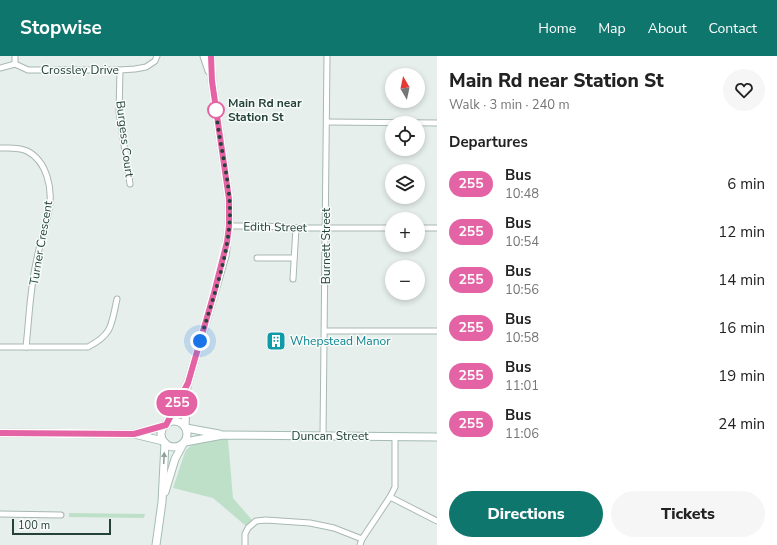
<!DOCTYPE html>
<meta charset="utf-8">
<style>
:root{--surface:#fff;--page:#f6f6f6;--text:#222;--muted:#767676;--accent:#0f766e}
body{margin:0;font-family:"Nunito Sans",sans-serif;background:var(--page);color:var(--text);height:100vh;display:flex;flex-direction:column;font-size:15px;white-space:nowrap}
*{box-sizing:border-box;margin:0}
p{font-size:13px;color:var(--muted)}
.icon{flex:none;width:22px;height:22px;fill:none;stroke:currentColor;stroke-width:2;stroke-linecap:round;stroke-linejoin:round}
.map{position:relative;flex:1;overflow:hidden}
.drawer{display:flex;flex-direction:column;background:var(--surface);width:340px}
.drawer>*{flex:none}
.badge{padding:0 8px;border-radius:13px;font-size:14px;line-height:26px}
.needle{width:26px;rotate:351deg}
.buttons{position:absolute;left:385px;top:12px;display:grid;gap:8px}
.buttons a{display:grid;place-items:center;width:40px;height:40px;border-radius:50%;background:var(--surface);box-shadow:0 2px 6px #0003;font-size:20px}
.scale{position:absolute;left:12px;bottom:10px;width:99px;box-sizing:border-box;padding-left:4px;border:2px solid #24423a;border-top:0;font-size:11px;line-height:14px;white-space:nowrap;color:#24423a;-webkit-text-stroke:3px #f7fbf9;paint-order:stroke}
.you{position:absolute;width:20px;height:20px;margin:-10px;border:3px solid #fff;border-radius:50%;background:#1a73e8;box-shadow:0 0 0 6px #1a73e833}
.map>.badge{position:absolute;translate:-50% -50%;box-shadow:0 0 0 2px #fff}
h2{padding:0 12px;font-size:15px;line-height:36px}
.round{display:grid;place-items:center;flex:none;width:42px;height:42px;border-radius:21px;background:var(--page)}
.head{display:flex;align-items:center;justify-content:space-between;height:68px;padding:0 12px}
h1{font-size:19px;font-weight:800;line-height:30px}
.primary-button{display:flex;gap:8px;margin-top:auto;padding:8px 12px}
.primary-button a{flex:1;height:46px;border-radius:24px;background:var(--accent);color:#fff;font-size:16px;font-weight:800;line-height:46px;text-align:center}
.primary-button a+a{background:var(--page);color:var(--text)}
ul{padding:0;list-style:none}
li{display:flex;align-items:center;gap:12px;height:48px;padding:0 12px}
li div{flex:1}
li b{display:block;font-size:15px}
li em{font-style:normal}
li .badge{min-width:44px;font-weight:700;text-align:center}
header{display:flex;align-items:center;gap:24px;box-sizing:border-box;height:56px;padding:0 20px;background:var(--accent);color:#fff}
header strong{font-size:19px}
nav{display:flex;gap:22px;margin-inline-start:auto;font-size:14px}
main{display:flex;flex:1;min-height:0}
.map>svg:first-child{display:block}
.green{fill:#bfe0c8}
.lines{fill:none;stroke-linecap:round;stroke-linejoin:round}
.street-casing{stroke:#a8b8b2;stroke-width:7}
.secondary-casing{stroke:#a4bbb3;stroke-width:9}
.street{stroke:#fff;stroke-width:5}
.secondary{stroke:#fff;stroke-width:7}
.oneway{fill:#92a09c}
.line-casing{stroke:#fff;stroke-width:9}
.line{stroke:#e463a4;stroke-width:6}
.walk{stroke:#24423a;stroke-width:4;stroke-dasharray:0 7.2}
.stop-dot{fill:#fff;stroke:#e463a4;stroke-width:2}
.labels{text-anchor:middle;stroke-width:3;stroke-linejoin:round;paint-order:stroke}
.street-label{font-size:12px;fill:#24423a;stroke:#f7fbf9}
.stop-label{font-size:12px;font-weight:bold;fill:#24423a;stroke:#f7fbf9;text-anchor:start}
.culture-label{font-size:12px;fill:#0d838f;stroke:#f7fbf9;text-anchor:start}
</style>
<header>
<strong>Stopwise</strong>
<nav><a>Home</a><a>Map</a><a>About</a><a>Contact</a></nav>
</header>
<main>
<div class="map">
<svg width="437" height="489" viewBox="0 0 437 489">
<rect width="100%" height="100%" fill="#e6efeb"/>
<g class="green">
<path d="M228 383 233 442 252 464 246 470 213 442 173 432 185 396C194 382 213 384 228 383Z"/>
<polygon points="69,457 145,458 144,462 69,461"/>
</g>
<g class="lines">
<defs>
<g id="street">
<polyline points="15,8 15,0"/>
<polyline points="0,12 15,8 28,14 120,14 135,13 146,11 155,5 157,0"/>
<polyline points="120,14 119,56 130,128"/>
<polyline points="327,66 437,67"/>
<path d="M0 92C9 92 19 91 27 95 47 105 53 133 49 154 46 172 39 189 36 207 30 233 29 264 26 291"/>
<polyline points="229,170 264,170 296,172 392,172"/>
<polyline points="418,172 437,172"/>
<polyline points="257,202 294,202"/>
<polyline points="293,223 296,172"/>
<polyline points="325,275 437,275"/>
<path d="M0 291H88C113 278 111 269 117 243"/>
<polyline points="323,380 327,0"/>
<polyline points="390,441 437,465"/>
<polyline points="0,458 61,459"/>
<polyline points="245,489 245,478 248,472 256,465 266,464 310,467 334,472 362,483"/>
<polyline points="360,489 362,483 390,441 395,431 395,381"/>
</g>
<g id="secondary">
<polyline points="204,0 209,15"/>
<circle cx="174" cy="378" r="13"/>
<polyline points="166,369 188,327 225,200 229,170 229,143 212,25 211,0"/>
<polyline points="185,370 187,329"/>
<polyline points="186,372 219,378"/>
<polyline points="0,377 134,378 163,385"/>
<polyline points="134,378 164,370"/>
<polyline points="185,386 223,379 437,381"/>
<polyline points="165,436 175,403 183,388"/>
<polyline points="156,489 162,446 165,387"/>
</g>
</defs>
<use href="#street" class="street-casing"/>
<use href="#secondary" class="secondary-casing"/>
<use href="#street" class="street"/>
<use href="#secondary" class="secondary"/>
</g>
<defs><path id="oneway-solid" d="M-6-.8H1V-3.2L6.5 0L1 3.2V.8H-6Z"/></defs>
<use class="oneway" href="#oneway-solid" transform="translate(164 402) rotate(-87)"/>
<g class="lines">
<defs>
<polyline id="line" points="0,377 134,378 166,369 188,327 214,237 227,186 229,170 229,143 212,25 211,0"/>
</defs>
<use href="#line" class="line-casing"/>
<use href="#line" class="line"/>
<path class="walk" d="M200 285C212 244 229 201 230 157 230 123 219 88 216 54"/>
</g>
<defs>
<symbol id="building-square" viewBox="-11 -11 22 22"><rect x="-9" y="-9" width="18" height="18" rx="4" fill="#0f9aa8" stroke="#f7fbf9"/><path d="M-4-6H4V6H1V3H-1V6H-4ZM-2.5-4.3h1.7v1.8h-1.7ZM.8-4.3h1.7v1.8H.8ZM-2.5-1h1.7V.8h-1.7ZM.8-1h1.7V.8H.8Z" fill="#fff"/></symbol>
</defs>
<g fill-rule="evenodd">
<use href="#building-square" x="265" y="274" width="22" height="22"/>
</g>
<circle class="stop-dot" cx="216" cy="54" r="8"/>
<g class="labels">
<g class="street-label">
<text x="80" y="18">Crossley Drive</text>
<text transform="translate(125 83) rotate(83)" y="4">Burgess Court</text>
<text transform="translate(275 171) rotate(1)" y="4">Edith Street</text>
<text transform="translate(41 187) rotate(-80)" y="4">Turner Crescent</text>
<text transform="translate(326 190) rotate(-90)" y="4">Burnett Street</text>
<text x="330" y="384">Duncan Street</text>
</g>
<g class="stop-label">
<text x="228" y="51">Main Rd near<tspan x="228" dy="14">Station St</tspan></text>
</g>
<g class="culture-label">
<text x="290" y="289">Whepstead Manor</text>
</g>
</g>
</svg>
<div class="buttons">
<a><svg class="needle" viewBox="-14 -14 28 28"><path d="M0-13l5 13h-10z" fill="#e53935"/><path d="M0 13l5-13h-10z" fill="#767676"/></svg></a>
<a><svg class="icon" aria-label="locate" viewBox="0 0 24 24"><circle cx="12" cy="12" r="6"/><path d="M12 2v4M12 18v4M2 12h4M18 12h4"/></svg></a>
<a><svg class="icon" aria-label="layers" viewBox="0 0 24 24"><path d="M12 4l9 5-9 5-9-5zM3 14l9 5 9-5"/></svg></a>
<a>+</a>
<a>−</a>
</div>
<div class="scale">100 m</div>
<div class="you" style="left:200px;top:285px"></div>
<b class="badge" style="left:177px;top:347px;background:#e463a4;color:#fff">255</b>
</div>
<section class="drawer">
<div class="head"><div><h1>Main Rd near Station St</h1><p>Walk · 3 min · 240 m</p></div><a class="round"><svg class="icon" aria-label="heart" viewBox="0 0 24 24"><path d="M12 20l-8-8c-3-5 5-10 8-4 3-6 11-1 8 4z"/></svg></a></div>
<h2>Departures</h2>
<ul>
<li><span class="badge" style="background:#e463a4;color:#fff">255</span><div><b>Bus</b><p>10:48</p></div><em>6 min</em></li>
<li><span class="badge" style="background:#e463a4;color:#fff">255</span><div><b>Bus</b><p>10:54</p></div><em>12 min</em></li>
<li><span class="badge" style="background:#e463a4;color:#fff">255</span><div><b>Bus</b><p>10:56</p></div><em>14 min</em></li>
<li><span class="badge" style="background:#e463a4;color:#fff">255</span><div><b>Bus</b><p>10:58</p></div><em>16 min</em></li>
<li><span class="badge" style="background:#e463a4;color:#fff">255</span><div><b>Bus</b><p>11:01</p></div><em>19 min</em></li>
<li><span class="badge" style="background:#e463a4;color:#fff">255</span><div><b>Bus</b><p>11:06</p></div><em>24 min</em></li>
</ul>
<div class="primary-button"><a>Directions</a><a>Tickets</a></div>
</section>
</main>
